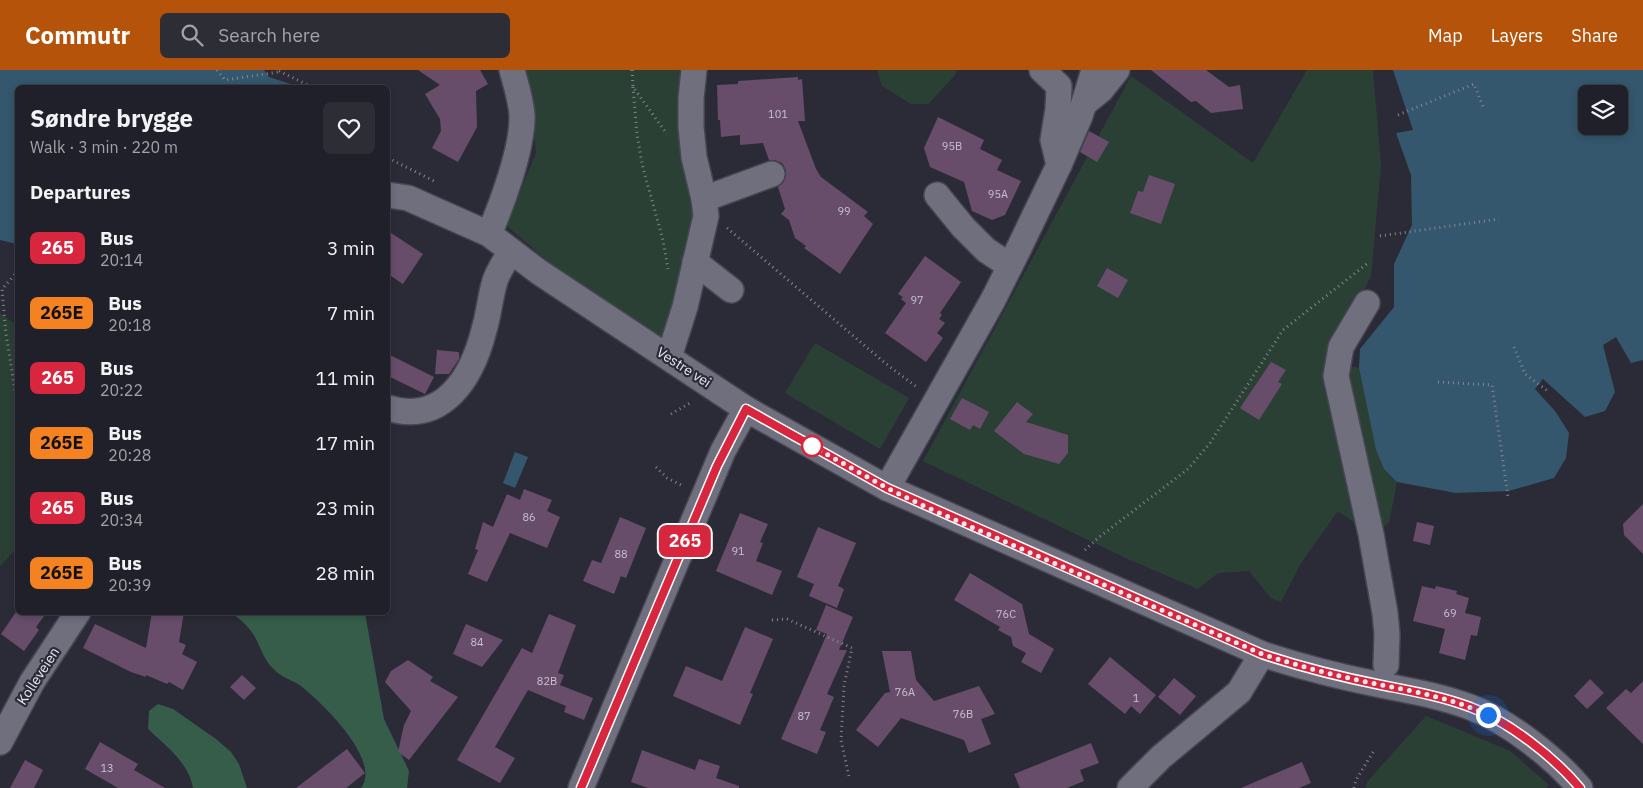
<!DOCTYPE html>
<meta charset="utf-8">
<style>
:root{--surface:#20202a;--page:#2d2d36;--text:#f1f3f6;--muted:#a2a3a8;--line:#3d3e47;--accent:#b45309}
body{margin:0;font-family:"IBM Plex Sans",sans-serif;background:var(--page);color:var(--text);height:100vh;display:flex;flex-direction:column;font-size:19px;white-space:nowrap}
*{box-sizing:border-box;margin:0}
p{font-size:16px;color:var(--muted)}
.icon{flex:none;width:28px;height:28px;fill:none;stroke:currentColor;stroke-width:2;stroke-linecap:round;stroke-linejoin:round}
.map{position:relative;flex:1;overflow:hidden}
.sheet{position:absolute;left:15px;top:15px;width:375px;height:530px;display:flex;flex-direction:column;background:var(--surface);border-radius:8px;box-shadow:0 2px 8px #0003,0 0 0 1px var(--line)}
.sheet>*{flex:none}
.badge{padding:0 10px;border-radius:8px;font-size:18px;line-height:32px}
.controls{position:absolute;left:1578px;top:15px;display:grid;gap:10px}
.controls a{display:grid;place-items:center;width:50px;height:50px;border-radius:8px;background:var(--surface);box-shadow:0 2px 8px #0003,0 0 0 1px var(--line);font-size:25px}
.you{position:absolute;width:25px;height:25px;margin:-12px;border:4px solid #fff;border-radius:50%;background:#1a73e8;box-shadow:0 0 0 8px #1a73e833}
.map>.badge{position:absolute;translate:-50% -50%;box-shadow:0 0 0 2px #fff}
h2{padding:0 15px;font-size:19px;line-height:45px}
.round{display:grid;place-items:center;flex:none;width:52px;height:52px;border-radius:8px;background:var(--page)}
.summary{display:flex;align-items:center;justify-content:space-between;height:85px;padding:0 15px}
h1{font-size:24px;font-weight:800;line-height:38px}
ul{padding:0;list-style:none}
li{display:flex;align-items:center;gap:15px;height:65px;padding:0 15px}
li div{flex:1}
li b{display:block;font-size:19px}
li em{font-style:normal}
li .badge{min-width:55px;font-weight:700;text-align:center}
header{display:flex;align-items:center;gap:30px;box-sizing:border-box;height:70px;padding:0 25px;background:var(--accent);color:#fff}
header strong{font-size:24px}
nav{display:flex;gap:28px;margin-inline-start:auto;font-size:18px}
.search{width:350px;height:45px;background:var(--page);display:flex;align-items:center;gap:12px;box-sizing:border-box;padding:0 18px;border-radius:8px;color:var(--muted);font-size:19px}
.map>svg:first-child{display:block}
.green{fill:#2b4035}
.forest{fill:#365d4a}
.water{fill:#34576d;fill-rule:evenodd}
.building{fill:#674d6a}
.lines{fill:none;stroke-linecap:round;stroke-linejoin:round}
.minor-casing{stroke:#464652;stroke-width:28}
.path{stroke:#84848f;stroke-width:3;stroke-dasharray:1 4;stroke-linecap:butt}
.minor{stroke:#6f6f7e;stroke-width:25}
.line-casing{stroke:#fff;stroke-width:11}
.line{stroke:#d7263d;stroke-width:8}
.walk{stroke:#e8e9f2;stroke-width:5;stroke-dasharray:0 9}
.stop-dot{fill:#fff;stroke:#d7263d;stroke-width:2.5}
.labels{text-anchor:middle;stroke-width:4.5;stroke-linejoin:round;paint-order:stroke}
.number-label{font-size:11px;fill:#c8c2d0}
.street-label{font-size:14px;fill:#e8e9f2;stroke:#2b2b38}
</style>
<header>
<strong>Commutr</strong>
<div class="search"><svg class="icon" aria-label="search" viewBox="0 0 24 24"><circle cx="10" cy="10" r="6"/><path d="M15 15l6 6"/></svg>Search here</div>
<nav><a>Map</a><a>Layers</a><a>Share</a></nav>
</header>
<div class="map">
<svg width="1643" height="718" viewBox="0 0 1643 718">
<rect width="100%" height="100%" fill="#2b2b38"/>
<g class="green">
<polygon points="519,0 682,0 684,102 699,149 665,271 576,216 506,155 536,83 532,37"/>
<polygon points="877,0 957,0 955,5 928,34 911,34 882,16"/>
<polygon points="1307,0 1373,0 1381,95 1371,206 1328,292 1359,298 1376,380 1384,399 1397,412 1389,453 1371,464 1338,441 1301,493 1281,532 1271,528 1249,501 1218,503 1198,519 1130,490 923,391 1131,6 1253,93"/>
<polygon points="0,243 18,256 17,478 0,496"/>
<polygon points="815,273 909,328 880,379 785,323"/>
<polygon points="1426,646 1510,681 1549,715 1546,718 1366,718 1367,712"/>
</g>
<g class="forest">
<path d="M232 543H365L384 649 409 701 407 718H361C382 690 322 633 301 616 294 611 284 608 278 603 261 589 262 576 251 561 246 554 238 548 232 543Z"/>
<path d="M158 634 173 639 216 669 231 682 239 694 247 718H193C189 693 166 676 148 659L149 641Z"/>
</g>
<g class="water">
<polygon points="0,0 264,0 269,7 300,17 18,18 17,174 0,170"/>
<path d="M1393 0H1643V290L1631 293 1616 267 1603 275 1615 322 1605 341 1585 347 1543 309 1535 319 1555 341 1569 363 1566 388 1554 408 1509 421 1456 423 1397 412 1384 399 1376 380 1359 298 1360 279 1394 237V194L1412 155 1411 105 1396 63 1413 60ZM1586 24H1619V56H1586Z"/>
<polygon points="515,382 528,387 515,418 503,413"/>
</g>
<g class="building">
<polygon points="418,0 480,0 488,14 476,21 477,57 458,92 432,78 441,61 440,49 425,24 440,15"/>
<polygon points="1151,0 1206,0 1229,17 1240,15 1243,39 1211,43 1196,31 1191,32"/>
<polygon points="798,7 798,10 802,9 805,51 798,51 816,99 821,107 868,142 864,146 873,154 840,204 804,178 806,176 795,168 789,150 781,144 785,139 778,117 783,113 786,106 786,100 782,93 775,90 769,90 763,73 740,75 740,65 721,67 720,50 718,50 717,15 738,14 738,11"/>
<polygon points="938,47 984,70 980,79 1002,90 997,100 1021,111 1005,145 992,150 972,141 964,112 930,97 924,78"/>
<polygon points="1089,61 1109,72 1097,92 1080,82"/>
<polygon points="1149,105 1175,114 1161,154 1130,143 1138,121 1143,122"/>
<polygon points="388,161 423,184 403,214 388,204"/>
<polygon points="925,186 961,212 940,243 942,245 939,249 945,253 937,263 943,268 926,292 885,263 906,233 901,229 903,227 898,224"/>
<polygon points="1107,198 1128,210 1118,228 1097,216"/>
<polygon points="437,280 459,282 459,289 449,304 435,304"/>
<polygon points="388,284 434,307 425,324 388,306"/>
<polygon points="1271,292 1286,300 1278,312 1282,314 1259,350 1240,338"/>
<polygon points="962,328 989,342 980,359 973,355 970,360 950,349"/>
<polygon points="1017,332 1033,344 1026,352 1068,365 1068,383 1059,394 1024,384 994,361"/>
<polygon points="524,419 552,430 547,441 560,447 547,478 510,463 487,512 468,504 478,480 475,479 483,452 493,457 507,424 520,430"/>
<polygon points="1643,434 1643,484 1624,465 1623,454"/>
<polygon points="740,443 768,454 760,472 763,473 756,491 782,501 772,525 716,501"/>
<polygon points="620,447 646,458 626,508 621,506 614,524 583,511 592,490 601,493"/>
<polygon points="1417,452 1434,456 1430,475 1413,471"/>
<polygon points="818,457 856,473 838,516 844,519 837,538 809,526 814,514 797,507"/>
<polygon points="970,503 1022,534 1029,564 1054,579 1041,603 1021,592 1026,583 1013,576 1011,567 998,560 1000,557 954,530"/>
<polygon points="1422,516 1435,519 1436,516 1457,521 1456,524 1469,528 1465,543 1481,547 1477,566 1471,565 1465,590 1439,583 1445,559 1413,551"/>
<polygon points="826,535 853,547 839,580 847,580 827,624 834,627 820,660 826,662 817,684 781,669 827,564 816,560"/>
<polygon points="16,542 47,542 36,557 39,560 24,581 1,564"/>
<polygon points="152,542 184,542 179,572 186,575 182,584 197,592 183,620 169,612 167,614 146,605 146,607 131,602 83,578 95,554 146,578"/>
<polygon points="549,544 576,555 558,603 564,605 560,615 593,628 584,650 564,642 566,636 528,620 495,677 515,688 500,713 457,690 522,578 532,583"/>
<polygon points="466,554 503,570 482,597 453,584"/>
<polygon points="745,557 773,569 750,623 753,624 740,655 673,626 686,596 722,611"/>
<polygon points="882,581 911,581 916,610 934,631 979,616 995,644 981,649 991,674 969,683 964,670 901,648 878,677 856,660 885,623 890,622"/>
<polygon points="1110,587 1156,625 1140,644 1131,636 1125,644 1088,614"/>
<polygon points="408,590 433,607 430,611 458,627 409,690 398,682 404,655 411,641 385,612 391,601"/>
<polygon points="242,605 256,618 244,630 230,617"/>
<polygon points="1174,608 1196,626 1180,645 1158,627"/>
<polygon points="1590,609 1604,623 1587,639 1574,626"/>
<polygon points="1643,611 1643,674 1606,638 1626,619 1631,623"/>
<polygon points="100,672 138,694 134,700 165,718 118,718 85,699"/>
<polygon points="1091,673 1099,693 1080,700 1084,711 1067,718 1020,718 1014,704"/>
<polygon points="347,679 365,703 346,718 296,718"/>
<polygon points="642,680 695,700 699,689 720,696 716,708 739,716 739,718 648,718 631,712"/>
<polygon points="25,690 43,700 34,718 10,718"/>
<polygon points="1302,692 1311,713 1299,718 1241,718"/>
</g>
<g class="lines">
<defs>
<g id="minor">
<polyline points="1042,0 1059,16 1058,39 1053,70 1059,95"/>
<polyline points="1085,33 1101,20 1117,0"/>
<path d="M388 125 408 128 489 164 539 202 746 339 887 418 1262 584C1301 597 1341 607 1381 615 1411 621 1441 626 1470 637 1508 651 1554 687 1580 718"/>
<polyline points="937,125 963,157 986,180 1010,196"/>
<polyline points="704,129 772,104"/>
<path d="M489 164C502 134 523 78 522 45 521 30 516 15 512 0"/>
<polyline points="695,192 731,220"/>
<polyline points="1367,233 1341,277 1336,306 1371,464 1385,543 1387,564 1386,595"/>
<polyline points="669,287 685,237 706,146 704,129 694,87 691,57 691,28 694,0"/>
<path d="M388 338C443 355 472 308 484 260 489 244 490 227 495 211 498 201 506 190 511 181"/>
<polyline points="887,418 993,230 1020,176 1059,95 1080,46 1094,0"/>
<polyline points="0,672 32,612 78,542"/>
<polyline points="581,718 723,381 746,339"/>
<polyline points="1130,718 1161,687 1239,622 1262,584"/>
</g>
</defs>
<use href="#minor" class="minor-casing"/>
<g class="path">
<polyline points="217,0 225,10 279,2"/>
<polyline points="632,0 633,17 667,64"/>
<polyline points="279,1 314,18"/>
<polyline points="633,17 637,65 643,98 663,170 668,199"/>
<polyline points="1398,45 1474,14 1484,39"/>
<polyline points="388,88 434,111"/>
<polyline points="727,158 885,293 918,318"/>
<polyline points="1380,166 1499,149"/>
<polyline points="18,201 2,219 6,264 18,339"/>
<polyline points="1514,277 1525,304 1549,322"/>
<polyline points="1438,312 1492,315 1508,427"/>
<polyline points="671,344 692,332"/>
<polyline points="656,397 667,408 683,416"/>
<polyline points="1085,480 1098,468 1188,399 1210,373 1283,260 1368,193"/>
<polyline points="772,550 787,549 852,578 844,616 841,670 849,707"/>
<polyline points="1354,718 1356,710 1373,682"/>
</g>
<use href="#minor" class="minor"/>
</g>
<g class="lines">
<defs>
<path id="line" d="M581 718 717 396 746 339 887 418 1262 584C1301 597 1341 607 1381 615 1411 621 1441 626 1470 637 1508 651 1554 687 1580 718"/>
</defs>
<use href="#line" class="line-casing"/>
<use href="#line" class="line"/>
<path class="walk" d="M812 376 887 418 928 438 1262 584C1301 597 1341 607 1381 615 1418 622 1454 629 1488 645"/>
</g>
<circle class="stop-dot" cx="812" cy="376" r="10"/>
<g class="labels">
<g class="number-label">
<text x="778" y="48">101</text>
<text x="952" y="80">95B</text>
<text x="998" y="128">95A</text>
<text x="844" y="145">99</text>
<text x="917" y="234">97</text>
<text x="529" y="451">86</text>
<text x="738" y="485">91</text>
<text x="621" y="488">88</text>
<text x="1450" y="547">69</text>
<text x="1006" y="548">76C</text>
<text x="477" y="576">84</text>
<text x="547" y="615">82B</text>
<text x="905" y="626">76A</text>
<text x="1136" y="632">1</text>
<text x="963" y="648">76B</text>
<text x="804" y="650">87</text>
<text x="107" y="702">13</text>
</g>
<g class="street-label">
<text transform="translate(684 297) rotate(33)" y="5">Vestre vei</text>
<text transform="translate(38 606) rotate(-57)" y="5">Kolleveien</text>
</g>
</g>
</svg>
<div class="controls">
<a><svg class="icon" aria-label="layers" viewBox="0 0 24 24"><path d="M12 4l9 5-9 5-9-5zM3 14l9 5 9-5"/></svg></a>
</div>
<div class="you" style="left:1488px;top:645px"></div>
<b class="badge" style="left:685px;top:471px;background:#d7263d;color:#fff">265</b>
<section class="sheet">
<div class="summary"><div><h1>Søndre brygge</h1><p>Walk · 3 min · 220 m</p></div><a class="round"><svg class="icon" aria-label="heart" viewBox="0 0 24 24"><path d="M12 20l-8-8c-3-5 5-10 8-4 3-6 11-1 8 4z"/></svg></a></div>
<h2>Departures</h2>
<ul>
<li><span class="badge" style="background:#d7263d;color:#fff">265</span><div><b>Bus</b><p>20:14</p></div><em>3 min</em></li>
<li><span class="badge" style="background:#f58220;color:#111">265E</span><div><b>Bus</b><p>20:18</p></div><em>7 min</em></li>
<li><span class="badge" style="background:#d7263d;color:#fff">265</span><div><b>Bus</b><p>20:22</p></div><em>11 min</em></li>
<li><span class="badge" style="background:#f58220;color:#111">265E</span><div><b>Bus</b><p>20:28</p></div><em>17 min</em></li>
<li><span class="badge" style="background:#d7263d;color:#fff">265</span><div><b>Bus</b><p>20:34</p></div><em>23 min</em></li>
<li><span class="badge" style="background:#f58220;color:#111">265E</span><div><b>Bus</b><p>20:39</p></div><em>28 min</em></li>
</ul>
</section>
</div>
